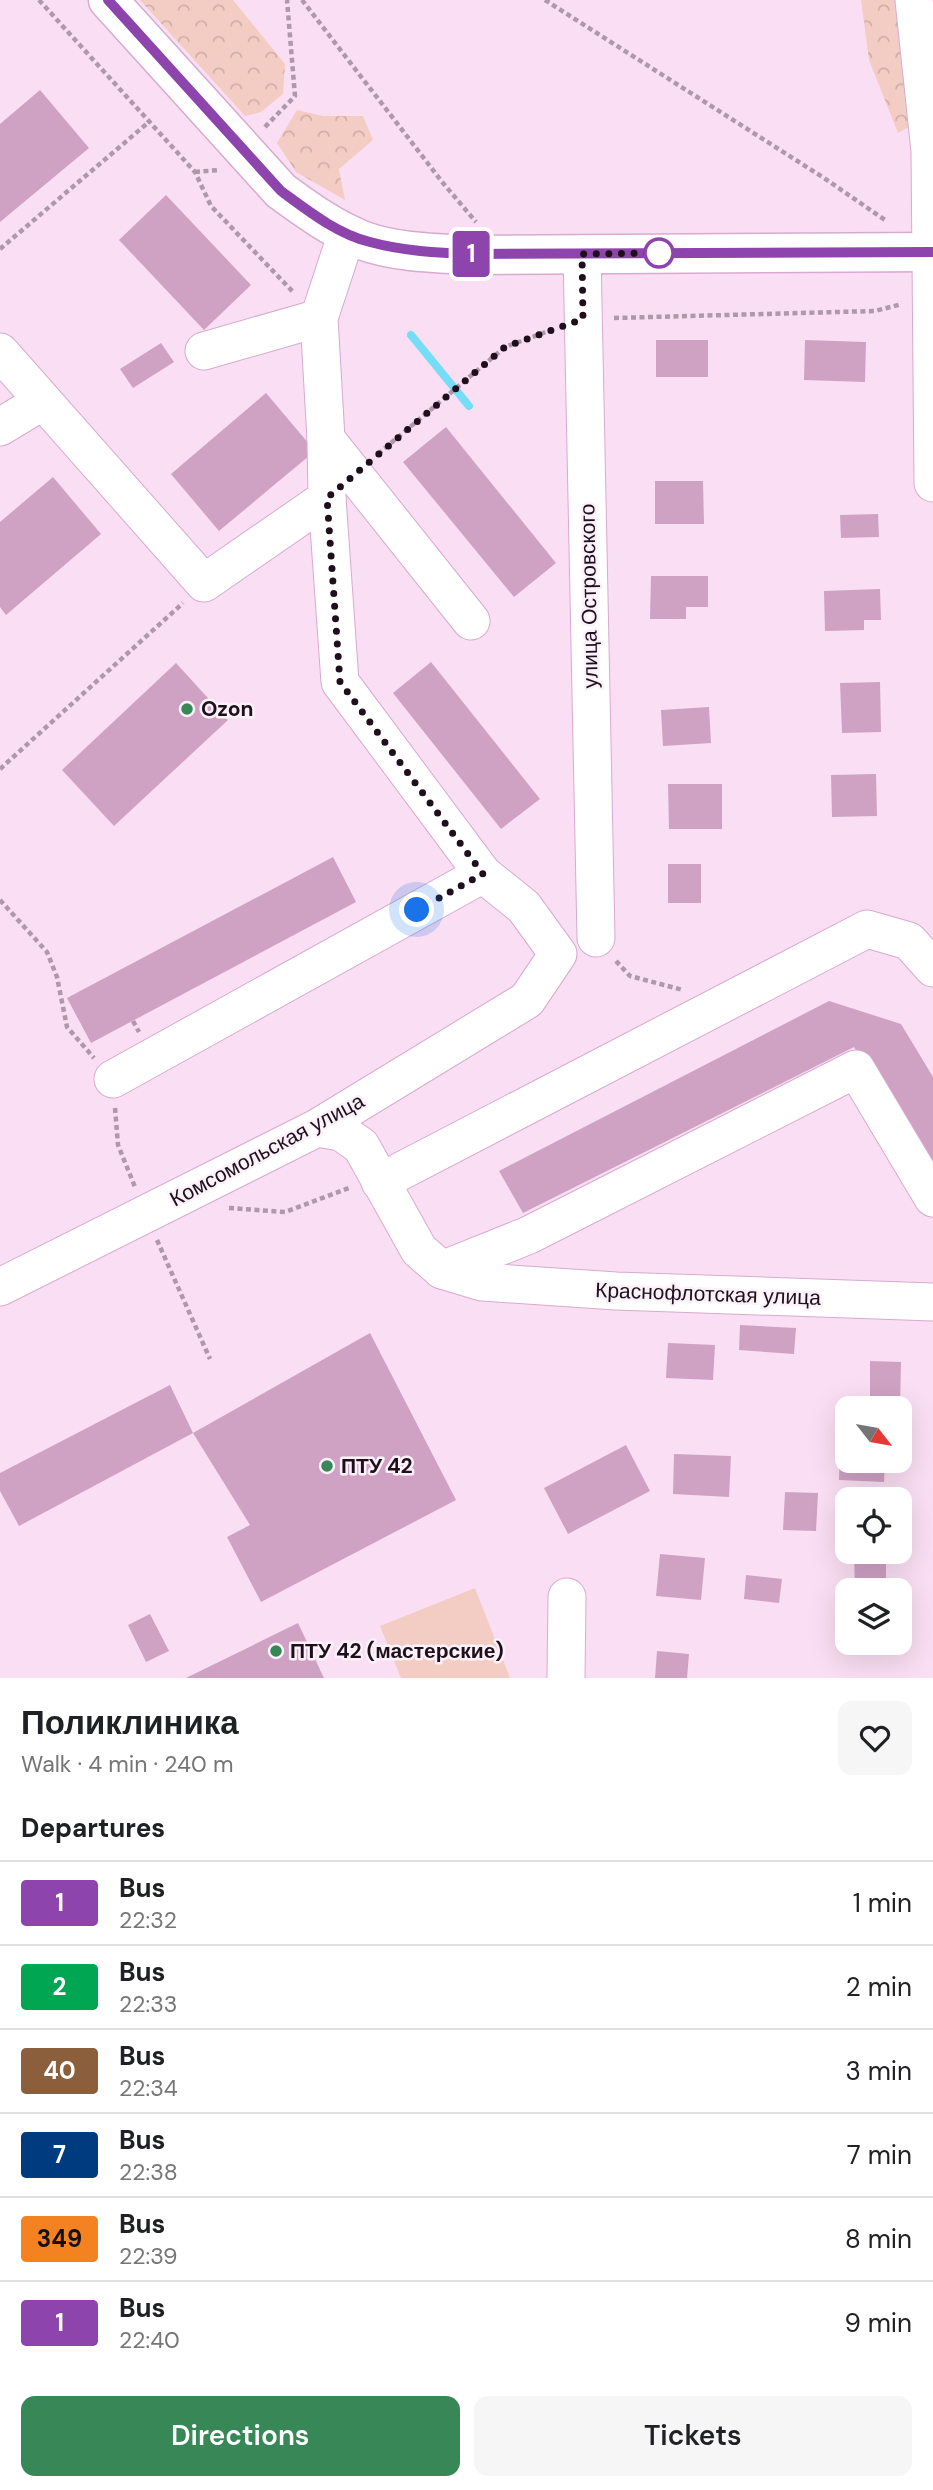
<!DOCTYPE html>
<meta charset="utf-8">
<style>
:root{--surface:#fff;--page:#f6f6f6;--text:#202124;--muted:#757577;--line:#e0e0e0;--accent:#378757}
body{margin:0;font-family:"DM Sans",sans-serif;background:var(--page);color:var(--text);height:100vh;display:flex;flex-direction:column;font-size:26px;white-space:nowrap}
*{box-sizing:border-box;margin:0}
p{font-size:23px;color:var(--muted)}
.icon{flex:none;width:38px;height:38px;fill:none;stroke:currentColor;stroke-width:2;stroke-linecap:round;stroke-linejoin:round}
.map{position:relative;height:1678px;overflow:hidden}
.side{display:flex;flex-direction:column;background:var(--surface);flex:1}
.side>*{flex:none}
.badge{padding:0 14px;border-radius:5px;font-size:24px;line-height:46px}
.needle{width:46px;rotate:121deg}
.tools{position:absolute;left:835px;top:1396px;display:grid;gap:14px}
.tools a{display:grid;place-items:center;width:77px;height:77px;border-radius:14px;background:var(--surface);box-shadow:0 7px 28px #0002;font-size:35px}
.you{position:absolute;width:35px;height:35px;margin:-18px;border:5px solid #fff;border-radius:50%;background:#1a73e8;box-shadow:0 0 0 10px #1a73e833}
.map>.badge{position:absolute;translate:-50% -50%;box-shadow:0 0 0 4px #fff}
h2{padding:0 21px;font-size:26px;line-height:63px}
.round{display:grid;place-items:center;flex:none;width:74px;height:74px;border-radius:14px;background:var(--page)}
.overview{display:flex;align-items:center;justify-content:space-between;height:119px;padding:0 21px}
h1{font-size:33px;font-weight:600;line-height:52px}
.button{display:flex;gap:14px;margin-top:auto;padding:14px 21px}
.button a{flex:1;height:80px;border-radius:14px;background:var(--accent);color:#fff;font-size:28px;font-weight:600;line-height:80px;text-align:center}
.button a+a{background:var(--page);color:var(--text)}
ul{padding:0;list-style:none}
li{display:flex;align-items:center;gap:21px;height:84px;padding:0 21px;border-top:2px solid var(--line)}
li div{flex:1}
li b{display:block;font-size:26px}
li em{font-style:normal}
li .badge{min-width:77px;font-weight:700;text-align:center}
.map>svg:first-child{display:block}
.forest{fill:url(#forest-crowns)}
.pitch{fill:#f3cdc4}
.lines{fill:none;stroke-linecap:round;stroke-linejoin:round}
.stream{stroke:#75ddf5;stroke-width:8}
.building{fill:#cfa2c4}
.minor-casing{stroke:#d8abce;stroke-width:39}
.major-casing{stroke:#d8abce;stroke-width:41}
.path{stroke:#af98aa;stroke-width:4.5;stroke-dasharray:5 3.5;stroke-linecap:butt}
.minor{stroke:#fff;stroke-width:37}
.major{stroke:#fff;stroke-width:38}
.line-casing{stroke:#fff;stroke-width:16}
.line{stroke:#8e44ad;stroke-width:10}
.walk{stroke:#1f0f1c;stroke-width:7;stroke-dasharray:0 12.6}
.stop-dot{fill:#fff;stroke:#8e44ad;stroke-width:3.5}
.poi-dot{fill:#378757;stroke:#fbf1f9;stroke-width:2.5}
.labels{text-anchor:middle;stroke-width:5;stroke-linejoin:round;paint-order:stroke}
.street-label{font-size:21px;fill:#1f0f1c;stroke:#fbf1f9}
.poi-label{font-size:21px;font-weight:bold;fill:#1f0f1c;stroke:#fbf1f9;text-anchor:start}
</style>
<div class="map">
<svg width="933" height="1678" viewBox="0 0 933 1678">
<defs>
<pattern id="forest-crowns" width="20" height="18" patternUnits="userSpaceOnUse" patternTransform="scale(1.75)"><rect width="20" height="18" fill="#f3cdc4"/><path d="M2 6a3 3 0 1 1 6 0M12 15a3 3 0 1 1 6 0" fill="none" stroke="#d0afa8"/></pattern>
</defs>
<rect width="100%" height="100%" fill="#fadef3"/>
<g class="forest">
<polygon points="140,0 233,0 285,64 283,94 261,112 245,116"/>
<polygon points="861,0 906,0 922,120 898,133 869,60"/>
<polygon points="297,110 323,116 363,116 373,140 339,169 345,200 296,172 277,143"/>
</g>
<polygon class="pitch" points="475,1588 510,1678 401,1678 380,1626"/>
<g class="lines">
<polyline class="stream" points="411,335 469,406"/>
</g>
<g class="building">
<polygon points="40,90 89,148 0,222 0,124"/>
<polygon points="166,195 251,285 204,330 119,240"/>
<rect x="656" y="340" width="52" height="37"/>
<polygon points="805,340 866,342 865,382 804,380"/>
<polygon points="161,343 174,362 133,388 120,369"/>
<polygon points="266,393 315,451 219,531 171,474"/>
<polygon points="446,427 556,563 514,597 403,462"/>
<polygon points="53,477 101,534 6,615 0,607 0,522"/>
<polygon points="655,481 703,481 704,524 655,524"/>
<polygon points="878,514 879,537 841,538 840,515"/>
<polygon points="651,576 708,576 708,607 686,607 686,619 650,619"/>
<polygon points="880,589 881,620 864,620 864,630 825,631 824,591"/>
<polygon points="431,662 540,799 501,829 393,693"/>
<polygon points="176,663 228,720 114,826 62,770"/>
<polygon points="880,682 881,732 842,733 840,683"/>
<polygon points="709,707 711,743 663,746 661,710"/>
<polygon points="876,774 877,816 832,817 831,775"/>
<polygon points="668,784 722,784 722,829 669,829"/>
<polygon points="333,857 356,902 91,1043 67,998"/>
<rect x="668" y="864" width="33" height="39"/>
<polygon points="829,1001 901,1024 933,1077 933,1178 854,1047 523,1213 499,1171"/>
<polygon points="740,1325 796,1328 794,1354 739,1350"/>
<polygon points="370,1333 456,1500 261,1602 227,1537 250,1525 193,1433"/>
<polygon points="668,1343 715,1345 713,1380 666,1378"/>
<polygon points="870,1361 901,1362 900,1409 870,1409"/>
<polygon points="170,1385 193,1433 19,1526 0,1491 0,1473"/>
<polygon points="626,1445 650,1491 568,1534 544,1488"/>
<polygon points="840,1445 847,1445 847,1461 885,1461 884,1482 839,1480"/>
<polygon points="674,1454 731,1456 729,1497 673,1494"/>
<polygon points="785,1492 818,1493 816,1531 783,1530"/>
<polygon points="854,1552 886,1552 886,1591 855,1591"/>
<polygon points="660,1554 705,1558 701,1600 656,1596"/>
<polygon points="746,1575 782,1579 779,1603 744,1599"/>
<polygon points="150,1614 169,1651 146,1662 128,1625"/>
<polygon points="298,1623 324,1678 186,1678"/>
<polygon points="657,1651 689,1654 687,1678 655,1678"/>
</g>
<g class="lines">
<defs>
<g id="minor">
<polyline points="914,0 930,151 933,483"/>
<polyline points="582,254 596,938"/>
<polyline points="204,351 319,318"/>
<polyline points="0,352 204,583 327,498 326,439 319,318 347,233"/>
<polyline points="0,427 43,401"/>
<polyline points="326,439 471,621"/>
<polyline points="113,1079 483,874"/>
<polyline points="317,1128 341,1132 361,1146 419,1250 442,1270 482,1282 616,1291 933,1302"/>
<polyline points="380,1182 867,929 909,941 933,968"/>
<polyline points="442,1270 529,1235 856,1069 933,1198"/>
<polyline points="0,1287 317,1128 527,1000 558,954 524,907 483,874 340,682 327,498"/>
<polyline points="566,1678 567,1597"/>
</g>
<path id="major" d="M108 0 281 191C307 210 333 229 364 241 398 253 437 253 472 255L933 252"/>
</defs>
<use href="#minor" class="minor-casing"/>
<use href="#major" class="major-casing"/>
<g class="path">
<polyline points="39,0 195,172 211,206 294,293"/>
<polyline points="302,0 443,183 476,222"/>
<polyline points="545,0 824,178 885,220"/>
<polyline points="265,127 295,96 287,0"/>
<polyline points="195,172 219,170"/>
<polyline points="0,249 150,121"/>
<polyline points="614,318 875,311 902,304"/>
<polyline points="378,454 505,347 554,329"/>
<polyline points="0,769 183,603"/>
<polyline points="0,900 47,952 57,977 67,1027 94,1058"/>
<polyline points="616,961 630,976 683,990"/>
<polyline points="133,1021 139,1032"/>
<polyline points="115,1108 118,1145 135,1187"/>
<polyline points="229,1208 285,1212 349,1188"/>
<polyline points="157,1240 210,1359"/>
</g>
<use href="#minor" class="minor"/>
<use href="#major" class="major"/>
</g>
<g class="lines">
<defs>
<path id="line" d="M108 0 281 191C307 210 337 234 370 242 403 251 437 253 472 254L933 252"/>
</defs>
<use href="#line" class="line-casing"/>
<use href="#line" class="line"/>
<polyline class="walk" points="417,910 483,874 340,682 327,498 505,347 583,319 582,254 659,253"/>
</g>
<circle class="stop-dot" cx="659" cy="253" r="14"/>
<g class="poi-dot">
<circle cx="187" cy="709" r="7"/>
<circle cx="327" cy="1466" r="7"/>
<circle cx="276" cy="1651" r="7"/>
</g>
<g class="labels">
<g class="street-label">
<text transform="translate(589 596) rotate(-91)" y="7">улица Островского</text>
<text transform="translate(267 1150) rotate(-28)" y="7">Комсомольская улица</text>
<text transform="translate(708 1294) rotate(2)" y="7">Краснофлотская улица</text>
</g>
<g class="poi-label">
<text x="201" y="716">Ozon</text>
<text x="341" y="1473">ПТУ 42</text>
<text x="290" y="1658">ПТУ 42 (мастерские)</text>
</g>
</g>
</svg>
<div class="tools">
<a><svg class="needle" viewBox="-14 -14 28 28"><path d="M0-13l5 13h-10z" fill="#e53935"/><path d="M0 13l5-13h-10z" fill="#757577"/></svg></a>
<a><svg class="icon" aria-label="locate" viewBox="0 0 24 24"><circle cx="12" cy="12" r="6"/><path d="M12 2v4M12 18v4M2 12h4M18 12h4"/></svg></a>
<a><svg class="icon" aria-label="layers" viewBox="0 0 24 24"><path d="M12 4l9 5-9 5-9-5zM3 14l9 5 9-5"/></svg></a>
</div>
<div class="you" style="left:417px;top:910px"></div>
<b class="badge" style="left:471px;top:254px;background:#8e44ad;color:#fff">1</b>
</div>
<section class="side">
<div class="overview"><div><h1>Поликлиника</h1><p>Walk · 4 min · 240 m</p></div><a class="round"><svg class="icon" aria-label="heart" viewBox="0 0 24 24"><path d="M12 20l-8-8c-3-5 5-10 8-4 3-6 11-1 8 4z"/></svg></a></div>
<h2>Departures</h2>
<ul>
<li><span class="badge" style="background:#8e44ad;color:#fff">1</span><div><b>Bus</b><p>22:32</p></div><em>1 min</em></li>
<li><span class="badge" style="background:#00a651;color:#fff">2</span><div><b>Bus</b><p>22:33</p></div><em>2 min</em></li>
<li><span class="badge" style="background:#8b5e3c;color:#fff">40</span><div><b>Bus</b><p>22:34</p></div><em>3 min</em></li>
<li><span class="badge" style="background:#003b80;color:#fff">7</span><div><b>Bus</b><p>22:38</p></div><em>7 min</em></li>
<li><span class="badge" style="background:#f58220;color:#111">349</span><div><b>Bus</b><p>22:39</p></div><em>8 min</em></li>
<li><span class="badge" style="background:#8e44ad;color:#fff">1</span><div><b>Bus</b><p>22:40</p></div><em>9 min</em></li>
</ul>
<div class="button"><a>Directions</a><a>Tickets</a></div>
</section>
